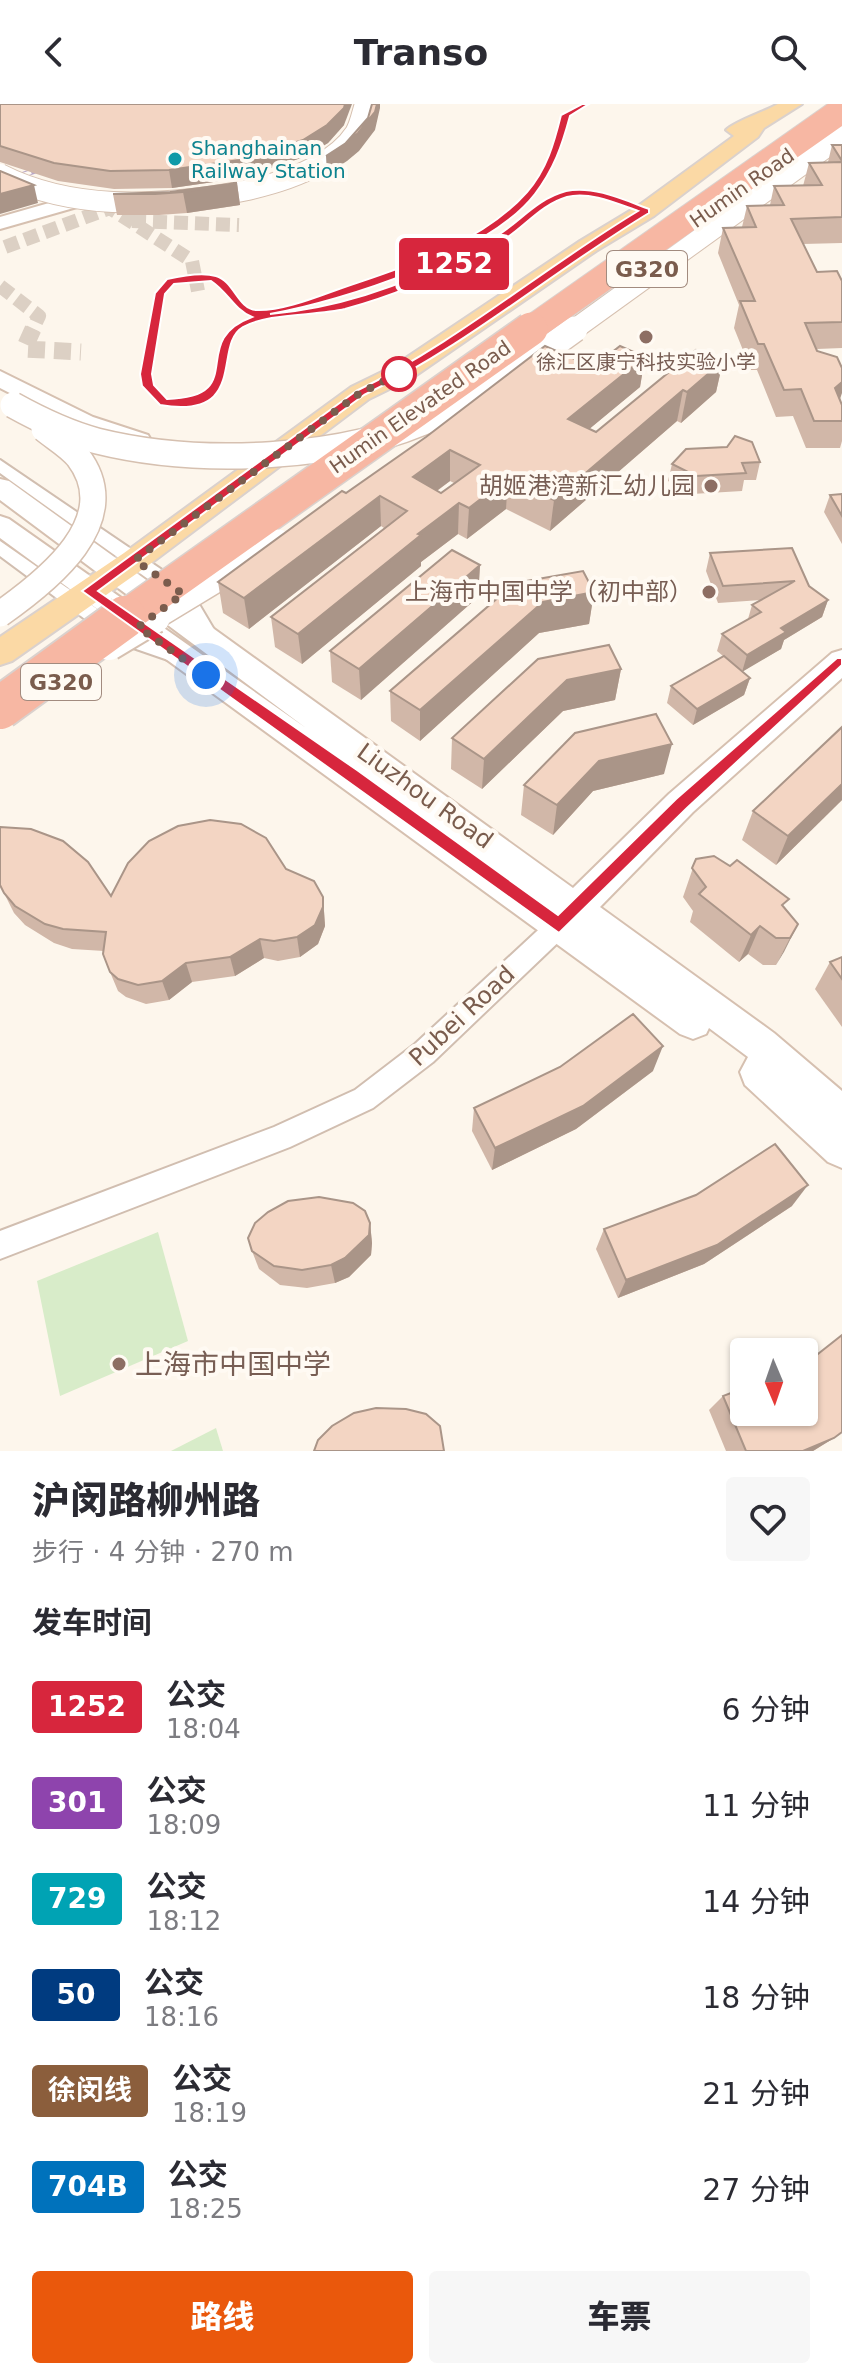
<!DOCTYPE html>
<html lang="zh">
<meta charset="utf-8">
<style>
:root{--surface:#fff;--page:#f7f7f7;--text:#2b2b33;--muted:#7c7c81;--accent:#ea580c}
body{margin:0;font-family:"DejaVu Sans","Noto Sans SC",sans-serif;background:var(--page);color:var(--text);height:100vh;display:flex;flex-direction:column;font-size:30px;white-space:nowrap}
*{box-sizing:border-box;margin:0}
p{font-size:26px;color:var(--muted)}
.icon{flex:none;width:44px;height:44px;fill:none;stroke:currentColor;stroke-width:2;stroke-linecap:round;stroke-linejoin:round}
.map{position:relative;height:1347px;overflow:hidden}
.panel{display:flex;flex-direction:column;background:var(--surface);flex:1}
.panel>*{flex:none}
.badge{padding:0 16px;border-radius:6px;font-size:28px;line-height:52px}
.needle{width:52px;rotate:178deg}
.buttons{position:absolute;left:730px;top:1234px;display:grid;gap:16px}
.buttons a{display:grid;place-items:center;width:88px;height:88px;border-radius:8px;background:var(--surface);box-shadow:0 2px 6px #0004;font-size:40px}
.you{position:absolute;width:40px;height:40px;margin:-20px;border:6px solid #fff;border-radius:50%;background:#1a73e8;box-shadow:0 0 0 12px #1a73e833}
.map>.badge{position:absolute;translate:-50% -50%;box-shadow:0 0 0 4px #fff}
h2{padding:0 32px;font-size:30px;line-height:72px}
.round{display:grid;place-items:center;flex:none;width:84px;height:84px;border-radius:8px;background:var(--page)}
.summary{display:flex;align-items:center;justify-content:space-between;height:136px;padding:0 32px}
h1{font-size:38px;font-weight:800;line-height:60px}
.action{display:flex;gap:16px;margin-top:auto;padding:16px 32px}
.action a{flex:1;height:92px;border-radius:8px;background:var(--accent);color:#fff;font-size:32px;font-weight:800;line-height:92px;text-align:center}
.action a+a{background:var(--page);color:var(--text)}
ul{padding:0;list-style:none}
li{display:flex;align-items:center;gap:24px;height:96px;padding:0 32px}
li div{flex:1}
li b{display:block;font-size:30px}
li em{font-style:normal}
li .badge{min-width:88px;font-weight:700;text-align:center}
header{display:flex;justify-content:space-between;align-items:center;height:104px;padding:0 32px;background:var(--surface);font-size:36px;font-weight:800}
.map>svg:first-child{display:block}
.green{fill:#d8ecc9}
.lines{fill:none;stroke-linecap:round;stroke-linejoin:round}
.street-tunnel-far1{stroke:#dcd0c4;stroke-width:14;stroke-dasharray:14 7;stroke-linecap:butt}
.street-tunnel{stroke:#dcd0c4;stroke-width:17;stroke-dasharray:17 9;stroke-linecap:butt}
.street-casing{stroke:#d1beb0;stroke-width:4}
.secondary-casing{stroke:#d6c0b0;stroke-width:4}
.primary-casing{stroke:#dad1cd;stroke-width:4}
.street{fill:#fff;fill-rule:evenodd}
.secondary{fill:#fff;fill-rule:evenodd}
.primary{fill:#fbd9a5;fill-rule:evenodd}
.rail-casing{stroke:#b9a8c9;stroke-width:6}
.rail{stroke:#fffaf3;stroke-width:4;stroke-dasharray:11;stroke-linecap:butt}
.secondary-bridge-far2-casing{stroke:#d6c0b0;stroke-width:22;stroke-linecap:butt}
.secondary-bridge-far1-casing{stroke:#d6c0b0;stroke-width:28;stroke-linecap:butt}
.secondary-bridge-casing{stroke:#d6c0b0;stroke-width:36;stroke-linecap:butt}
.highway-bridge-far2-casing{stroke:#dad1cd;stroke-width:28;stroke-linecap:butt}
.highway-bridge-far1-casing{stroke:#dad1cd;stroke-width:36;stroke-linecap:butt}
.highway-bridge-casing{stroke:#dad1cd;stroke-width:46;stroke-linecap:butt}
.secondary-bridge-far2{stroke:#fff;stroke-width:20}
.secondary-bridge-far1{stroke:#fff;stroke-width:25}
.secondary-bridge{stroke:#fff;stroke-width:32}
.highway-bridge-far2{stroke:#f7b7a3;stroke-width:26}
.highway-bridge-far1{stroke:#f7b7a3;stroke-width:33}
.highway-bridge{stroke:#f7b7a3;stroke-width:42}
.wall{fill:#d1b7a8;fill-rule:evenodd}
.shaded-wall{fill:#aa9588}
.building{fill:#f3d5c3;stroke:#aa9588;stroke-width:2;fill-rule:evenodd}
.line{fill:#d7263d;stroke:#fff;stroke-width:2;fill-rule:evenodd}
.walk{stroke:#7a5c4d;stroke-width:8;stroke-dasharray:0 14.4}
.culture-dot{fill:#0f9aa8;stroke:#fffaf3;stroke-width:3}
.education-dot{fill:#8d6e63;stroke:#fffaf3;stroke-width:3}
.stop-dot{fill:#fff;stroke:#d7263d;stroke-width:4}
.labels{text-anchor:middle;stroke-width:8;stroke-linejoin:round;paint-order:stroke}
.far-culture-label{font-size:20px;fill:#0d838f;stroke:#fffaf3;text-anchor:start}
.far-street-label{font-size:20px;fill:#7a5c4d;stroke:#fffaf3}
.far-education-label{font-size:20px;fill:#785e54;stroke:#fffaf3}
.shield{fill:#fffaf3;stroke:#a28b7f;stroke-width:2}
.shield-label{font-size:22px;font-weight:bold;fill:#7a5c4d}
.education-label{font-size:24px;fill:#785e54;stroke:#fffaf3;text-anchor:end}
.street-label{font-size:24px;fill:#7a5c4d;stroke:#fffaf3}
.near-education-label{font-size:28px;fill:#785e54;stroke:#fffaf3;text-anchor:start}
</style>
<header><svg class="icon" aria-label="back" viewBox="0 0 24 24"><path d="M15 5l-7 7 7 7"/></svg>Transo<svg class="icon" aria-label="search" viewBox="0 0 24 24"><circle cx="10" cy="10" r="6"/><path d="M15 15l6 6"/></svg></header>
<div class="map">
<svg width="842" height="1347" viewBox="0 0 842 1347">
<rect width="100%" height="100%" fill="#fdf6ec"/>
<g class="green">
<polygon points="158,1128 188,1237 60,1292 37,1177"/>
<polygon points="216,1324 223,1347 171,1347"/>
</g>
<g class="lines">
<g class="street-tunnel-far1">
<polyline points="132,117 239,121"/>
<polyline points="5,143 110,104 192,157 198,187"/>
<polyline points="0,182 39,212 32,227"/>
</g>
<polyline class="street-tunnel" points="33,225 24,245 81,248"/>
<defs>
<g id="street">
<polygon points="0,356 190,485 219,534 216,539 202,539 176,495 0,369"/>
<polygon points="0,437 130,528 181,546 184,551 181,556 174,558 116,538 0,452"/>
<polygon points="559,812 568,815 571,822 568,829 433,958 373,1004 290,1043 0,1155 0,1127 274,1023 355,986 415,940 550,815"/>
</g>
<g id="secondary">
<polygon points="84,89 91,91 94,95 91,99 0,125 0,113"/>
<polygon points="0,267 93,313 148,331 151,336 139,344 76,323 0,284"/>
<polygon points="0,375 9,377 573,784 669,690 832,549 842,546 842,574 693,708 600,803 774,929 842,987 842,1064 828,1058 745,981 740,968 748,953 709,924 706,930 693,935 680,930 0,434 0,412 9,415 306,624 0,396"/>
</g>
<path id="primary" d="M778 0H802L764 24 758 33 654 112 596 147 412 274 369 295 146 463 12 557 0 561V533L124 449 351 283 394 262 580 137 638 102 734 32 726 26C735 17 764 8 778 0Z"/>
</defs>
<use href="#street" class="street-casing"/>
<use href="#secondary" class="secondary-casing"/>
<use href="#primary" class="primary-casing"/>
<use href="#street" class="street"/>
<use href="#secondary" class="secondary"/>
<use href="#primary" class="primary"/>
<defs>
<polyline id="rail" points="0,79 51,61"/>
</defs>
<use href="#rail" class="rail-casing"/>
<use href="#rail" class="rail"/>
<defs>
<g id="secondary-bridge-far2">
<path d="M0 70C35 88 74 96 113 98 178 101 316 88 355 29 360 21 362 9 365 0"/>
<polyline points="572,227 842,32"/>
</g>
<g id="secondary-bridge-far1">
<polyline points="514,269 575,225"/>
<path d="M13 301C40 316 67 329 97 337 198 362 345 357 439 311 465 298 486 277 508 260"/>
<path d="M0 510C47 477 126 416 78 353 69 342 55 334 44 325"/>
<polyline points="151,515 278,438"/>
</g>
<polyline id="secondary-bridge" points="109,540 154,513"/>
<polyline id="highway-bridge-far2" points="528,227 842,6"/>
<polyline id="highway-bridge-far1" points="122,515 531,225"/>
<polyline id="highway-bridge" points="0,604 125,513"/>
</defs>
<use href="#secondary-bridge-far2" class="secondary-bridge-far2-casing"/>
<use href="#secondary-bridge-far1" class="secondary-bridge-far1-casing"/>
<use href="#secondary-bridge" class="secondary-bridge-casing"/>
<use href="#highway-bridge-far2" class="highway-bridge-far2-casing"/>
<use href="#highway-bridge-far1" class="highway-bridge-far1-casing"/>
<use href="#highway-bridge" class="highway-bridge-casing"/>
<use href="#secondary-bridge-far2" class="secondary-bridge-far2"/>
<use href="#secondary-bridge-far1" class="secondary-bridge-far1"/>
<use href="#secondary-bridge" class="secondary-bridge"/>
<use href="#highway-bridge-far2" class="highway-bridge-far2"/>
<use href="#highway-bridge-far1" class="highway-bridge-far1"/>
<use href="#highway-bridge" class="highway-bridge"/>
</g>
<g class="wall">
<polygon points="0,0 344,21 328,39 304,53 241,74 172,84 114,85 58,77 0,58"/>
<polygon points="832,41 842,41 842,139 803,140 817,168 842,177 842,244 817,245 842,301 842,337 840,344 806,344 793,312 776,313 757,266 751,266 734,224 739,201 718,149 723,124 742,123 747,102 770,101 774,82 803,82 809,59 828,58"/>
<polygon points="237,79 240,101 187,109 159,111 117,111 113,90 170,88"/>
<path d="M645 253 640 283 589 325 596 328 723 257 716 288 681 319 677 317 550 427 506 405 467 435 458 430 421 458V462L302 560 275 543 271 513 384 424 381 422 249 525 223 509 218 478 346 389 593 263ZM450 377 454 379 441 389 437 387Z"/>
<polygon points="760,358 756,376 744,376 742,387 692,390 668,377 672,360"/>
<polygon points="842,390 842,440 824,408 830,391"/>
<polygon points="710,449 809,482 828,496 822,513 784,536 781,545 742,567 750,574 744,591 693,621 667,599 671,582 723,552 717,547 722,530 748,515 752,501 761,496 718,499 706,467"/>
<polygon points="480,461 478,493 361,596 332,578 330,547"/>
<polygon points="594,488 589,520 539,529 420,637 391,617 390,587"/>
<polygon points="621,565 615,596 563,607 482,685 451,665 452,634"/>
<polygon points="842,623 842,696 776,761 742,736 753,707"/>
<polygon points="664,670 593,687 553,731 521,711 524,681"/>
<polygon points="696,755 785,804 798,820 776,861 763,861 748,850 739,858 690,818 693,807 683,793"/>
<polygon points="286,765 323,793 325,822 318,840 300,853 278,857 264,854 235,872 192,878 169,896 146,900 126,893 118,887 110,868 104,847 72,845 54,839 25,821 14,809 0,781 111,792"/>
<polygon points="842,853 842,923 815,885 830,858"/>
<polygon points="653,967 576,1025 492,1066 472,1027 474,1004"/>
<polygon points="792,1102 704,1160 618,1194 596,1145 604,1125"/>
<polygon points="370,1119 372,1139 371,1151 349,1173 335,1179 307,1184 280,1181 259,1165 252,1147"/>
<polygon points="723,1292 834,1334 813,1347 726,1347 709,1306"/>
</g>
<g class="shaded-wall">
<polygon points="345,0 352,0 344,21 328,39 304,53 241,74 172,84 169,66"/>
<polygon points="377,0 380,0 380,4 375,26 359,47 347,57 327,70 326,52 346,39 358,29"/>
<polygon points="237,79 240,101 187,109 183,88"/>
<polygon points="34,81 38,99 0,110 0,90"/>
<polygon points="645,253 640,283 564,346 568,315"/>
<polygon points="723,257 716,288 681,319 687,288"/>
<polygon points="842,278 842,289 838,301 835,284"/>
<polygon points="683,286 677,317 550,427 554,396"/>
<polygon points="450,346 450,377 413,404 413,373"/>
<polygon points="508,374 506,405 467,435 469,404"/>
<polygon points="380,392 381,422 249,525 244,494"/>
<polygon points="459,399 458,430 421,458 421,462 302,560 298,530 418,430"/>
<polygon points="480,461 478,493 361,596 359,565"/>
<polygon points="594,488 589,520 539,529 420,637 420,606 543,498"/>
<polygon points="828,496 822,513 784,536 781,545 742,568 747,551 781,524"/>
<polygon points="621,565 615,596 563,607 482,685 484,655 567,576"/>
<polygon points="750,574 744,591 693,621 697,605"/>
<polygon points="672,640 664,670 593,687 553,731 557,701 599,657"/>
<polygon points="842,680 842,696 776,761 788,732"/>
<polygon points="323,793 325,822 318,840 300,853 297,833"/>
<polygon points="798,820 784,848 776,861 790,834"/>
<polygon points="760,822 748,850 739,858 751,831"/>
<polygon points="260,835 264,854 235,872 230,853"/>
<polygon points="186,859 192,878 169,896 162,877"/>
<polygon points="663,942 653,967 576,1025 492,1066 495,1044"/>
<polygon points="808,1081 792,1102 704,1160 618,1194 626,1176"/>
<polygon points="370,1119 372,1139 371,1151 349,1173 335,1179 331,1161"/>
<polygon points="834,1334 813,1347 803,1347"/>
</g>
<g class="building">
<polygon points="0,0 345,0 344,4 327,21 303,36 239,56 169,66 110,67 54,59 0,42"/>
<polygon points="372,0 377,0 375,8 358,29 346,39 326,52 345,40 368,14"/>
<polygon points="832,41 842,41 842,57"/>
<polygon points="842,58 842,113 791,115 817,168 837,167 842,177 842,218 805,219 817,247 837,253 842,264 842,278 835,284 842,301 842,317 814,317 801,285 784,286 764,240 758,240 740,197 755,197 723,124 756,123 747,102 784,101 774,82 822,81 809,59"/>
<polygon points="0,67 34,81 0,90"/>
<polygon points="237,79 183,88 155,90 113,90 170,88"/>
<path d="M545 242 593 263 620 242 645 253 568 315 596 328 696 246 723 257 687 288 683 286 554 396 508 374 469 404 459 399 418 430 421 431 298 530 271 513 407 407 380 392 244 494 218 478 342 387 346 389 426 333ZM450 346 480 361 441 389 413 373Z"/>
<polygon points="735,332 752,338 760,358 742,359 746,369 696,372 672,360 686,345 727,343"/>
<polygon points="842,390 842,412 830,391"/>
<polygon points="792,444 809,482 828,496 781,524 786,528 747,551 722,530 761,508 752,501 795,477 723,482 710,449"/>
<polygon points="452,446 480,461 359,565 330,547"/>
<polygon points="583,467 594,488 543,498 420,606 390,587 515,479"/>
<polygon points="609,541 621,565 567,576 484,655 452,634 538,555"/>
<polygon points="724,552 750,574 697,605 671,582"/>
<polygon points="656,610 672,640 599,657 557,701 524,681 575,629"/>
<polygon points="842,623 842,680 788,732 753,707"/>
<polygon points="210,716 241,720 266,734 286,765 314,777 323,793 323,803 315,821 297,833 274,837 260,835 230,853 186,859 162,877 138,881 118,875 110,868 103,850 106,828 63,825 45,820 15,802 4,789 0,781 0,723 31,725 63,737 88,758 111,792 128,759 149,737 178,722"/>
<polygon points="714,752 730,762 737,756 789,795 782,801 798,820 790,834 776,834 760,822 751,831 699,790 706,783 692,764 696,755"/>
<polygon points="842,853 842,875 830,858"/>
<polygon points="633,910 663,942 583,1002 495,1044 474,1004 560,963"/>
<polygon points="775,1040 808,1081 717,1141 626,1176 604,1125 696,1091"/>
<polygon points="319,1093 353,1099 365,1107 370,1119 369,1131 345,1154 331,1161 302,1166 274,1162 252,1147 248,1134 255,1119 268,1108 288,1097"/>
<polygon points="842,1231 842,1328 834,1334 803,1347 746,1347 723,1292 744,1284 744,1308 804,1308 804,1261"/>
<polygon points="376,1304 406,1305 426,1310 440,1322 444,1347 314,1347 318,1336 332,1322 354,1309"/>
</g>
<path class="line" d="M582 0H589L570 12C562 42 554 65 535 90 489 150 343 197 270 210 350 203 426 173 495 133 520 118 536 95 566 87 593 81 625 96 649 105V109C553 167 465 243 364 291L98 487 357 666 558 811 676 695 837 554H842V561L687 704 559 829 82 487 356 287C456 239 543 164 638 107 618 100 590 87 567 93 540 101 525 123 502 137 454 166 400 190 345 205 316 212 268 209 243 223 212 241 250 316 160 301L142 282 140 270 155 189 167 175C180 172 203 168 216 172 234 177 238 205 256 206 282 207 314 194 339 185 403 163 480 141 527 88 547 65 554 39 561 11ZM211 177C228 188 233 205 252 213 186 237 251 293 167 295L154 281 152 270 165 190 174 180Z"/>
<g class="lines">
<polyline class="walk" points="206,571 138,523 183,490 135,456 360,289 403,268 399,270"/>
</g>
<circle class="culture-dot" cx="175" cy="55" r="8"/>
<g class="education-dot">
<circle cx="646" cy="233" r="8"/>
<circle cx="711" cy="382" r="8"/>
<circle cx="709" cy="488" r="8"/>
<circle cx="119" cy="1260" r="8"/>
</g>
<circle class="stop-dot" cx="399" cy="270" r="16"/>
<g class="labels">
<g class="far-culture-label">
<text x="191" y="51">Shanghainan<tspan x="191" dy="23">Railway Station</tspan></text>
</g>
<g class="far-street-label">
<text transform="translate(742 84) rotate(-35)" y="7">Humin Road</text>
<text transform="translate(420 303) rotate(-35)" y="7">Humin Elevated Road</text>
</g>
<g class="far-education-label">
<text x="646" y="265">徐汇区康宁科技实验小学</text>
</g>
<g class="shield">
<rect x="607" y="147" width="80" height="36" rx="6"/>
<rect x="21" y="560" width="80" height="36" rx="6"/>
</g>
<g class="shield-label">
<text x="647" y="173">G320</text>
<text x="61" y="586">G320</text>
</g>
<g class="education-label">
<text x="695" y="390">胡姬港湾新汇幼儿园</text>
<text x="693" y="496">上海市中国中学（初中部）</text>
</g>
<g class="street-label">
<text transform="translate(425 692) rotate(36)" y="8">Liuzhou Road</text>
<text transform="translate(462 912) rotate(-43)" y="8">Pubei Road</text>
</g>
<g class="near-education-label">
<text x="135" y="1270">上海市中国中学</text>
</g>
</g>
</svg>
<div class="buttons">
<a><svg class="needle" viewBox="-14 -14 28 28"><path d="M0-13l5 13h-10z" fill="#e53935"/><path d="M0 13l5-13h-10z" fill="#7c7c81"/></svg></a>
</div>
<div class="you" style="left:206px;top:571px"></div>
<b class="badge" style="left:454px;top:160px;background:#d7263d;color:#fff">1252</b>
</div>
<section class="panel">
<div class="summary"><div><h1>沪闵路柳州路</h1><p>步行 · 4 分钟 · 270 m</p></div><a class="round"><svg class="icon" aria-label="heart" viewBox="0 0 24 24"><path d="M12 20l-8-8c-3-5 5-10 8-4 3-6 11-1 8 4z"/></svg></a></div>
<h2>发车时间</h2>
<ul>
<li><span class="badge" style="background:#d7263d;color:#fff">1252</span><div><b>公交</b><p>18:04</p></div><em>6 分钟</em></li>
<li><span class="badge" style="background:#8e44ad;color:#fff">301</span><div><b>公交</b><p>18:09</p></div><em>11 分钟</em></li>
<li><span class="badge" style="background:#00a3b4;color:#fff">729</span><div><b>公交</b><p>18:12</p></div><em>14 分钟</em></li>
<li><span class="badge" style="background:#003b80;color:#fff">50</span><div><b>公交</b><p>18:16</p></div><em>18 分钟</em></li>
<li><span class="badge" style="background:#8b5e3c;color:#fff">徐闵线</span><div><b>公交</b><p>18:19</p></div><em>21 分钟</em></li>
<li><span class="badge" style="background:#0072bc;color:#fff">704B</span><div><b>公交</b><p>18:25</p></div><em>27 分钟</em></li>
</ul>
<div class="action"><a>路线</a><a>车票</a></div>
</section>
